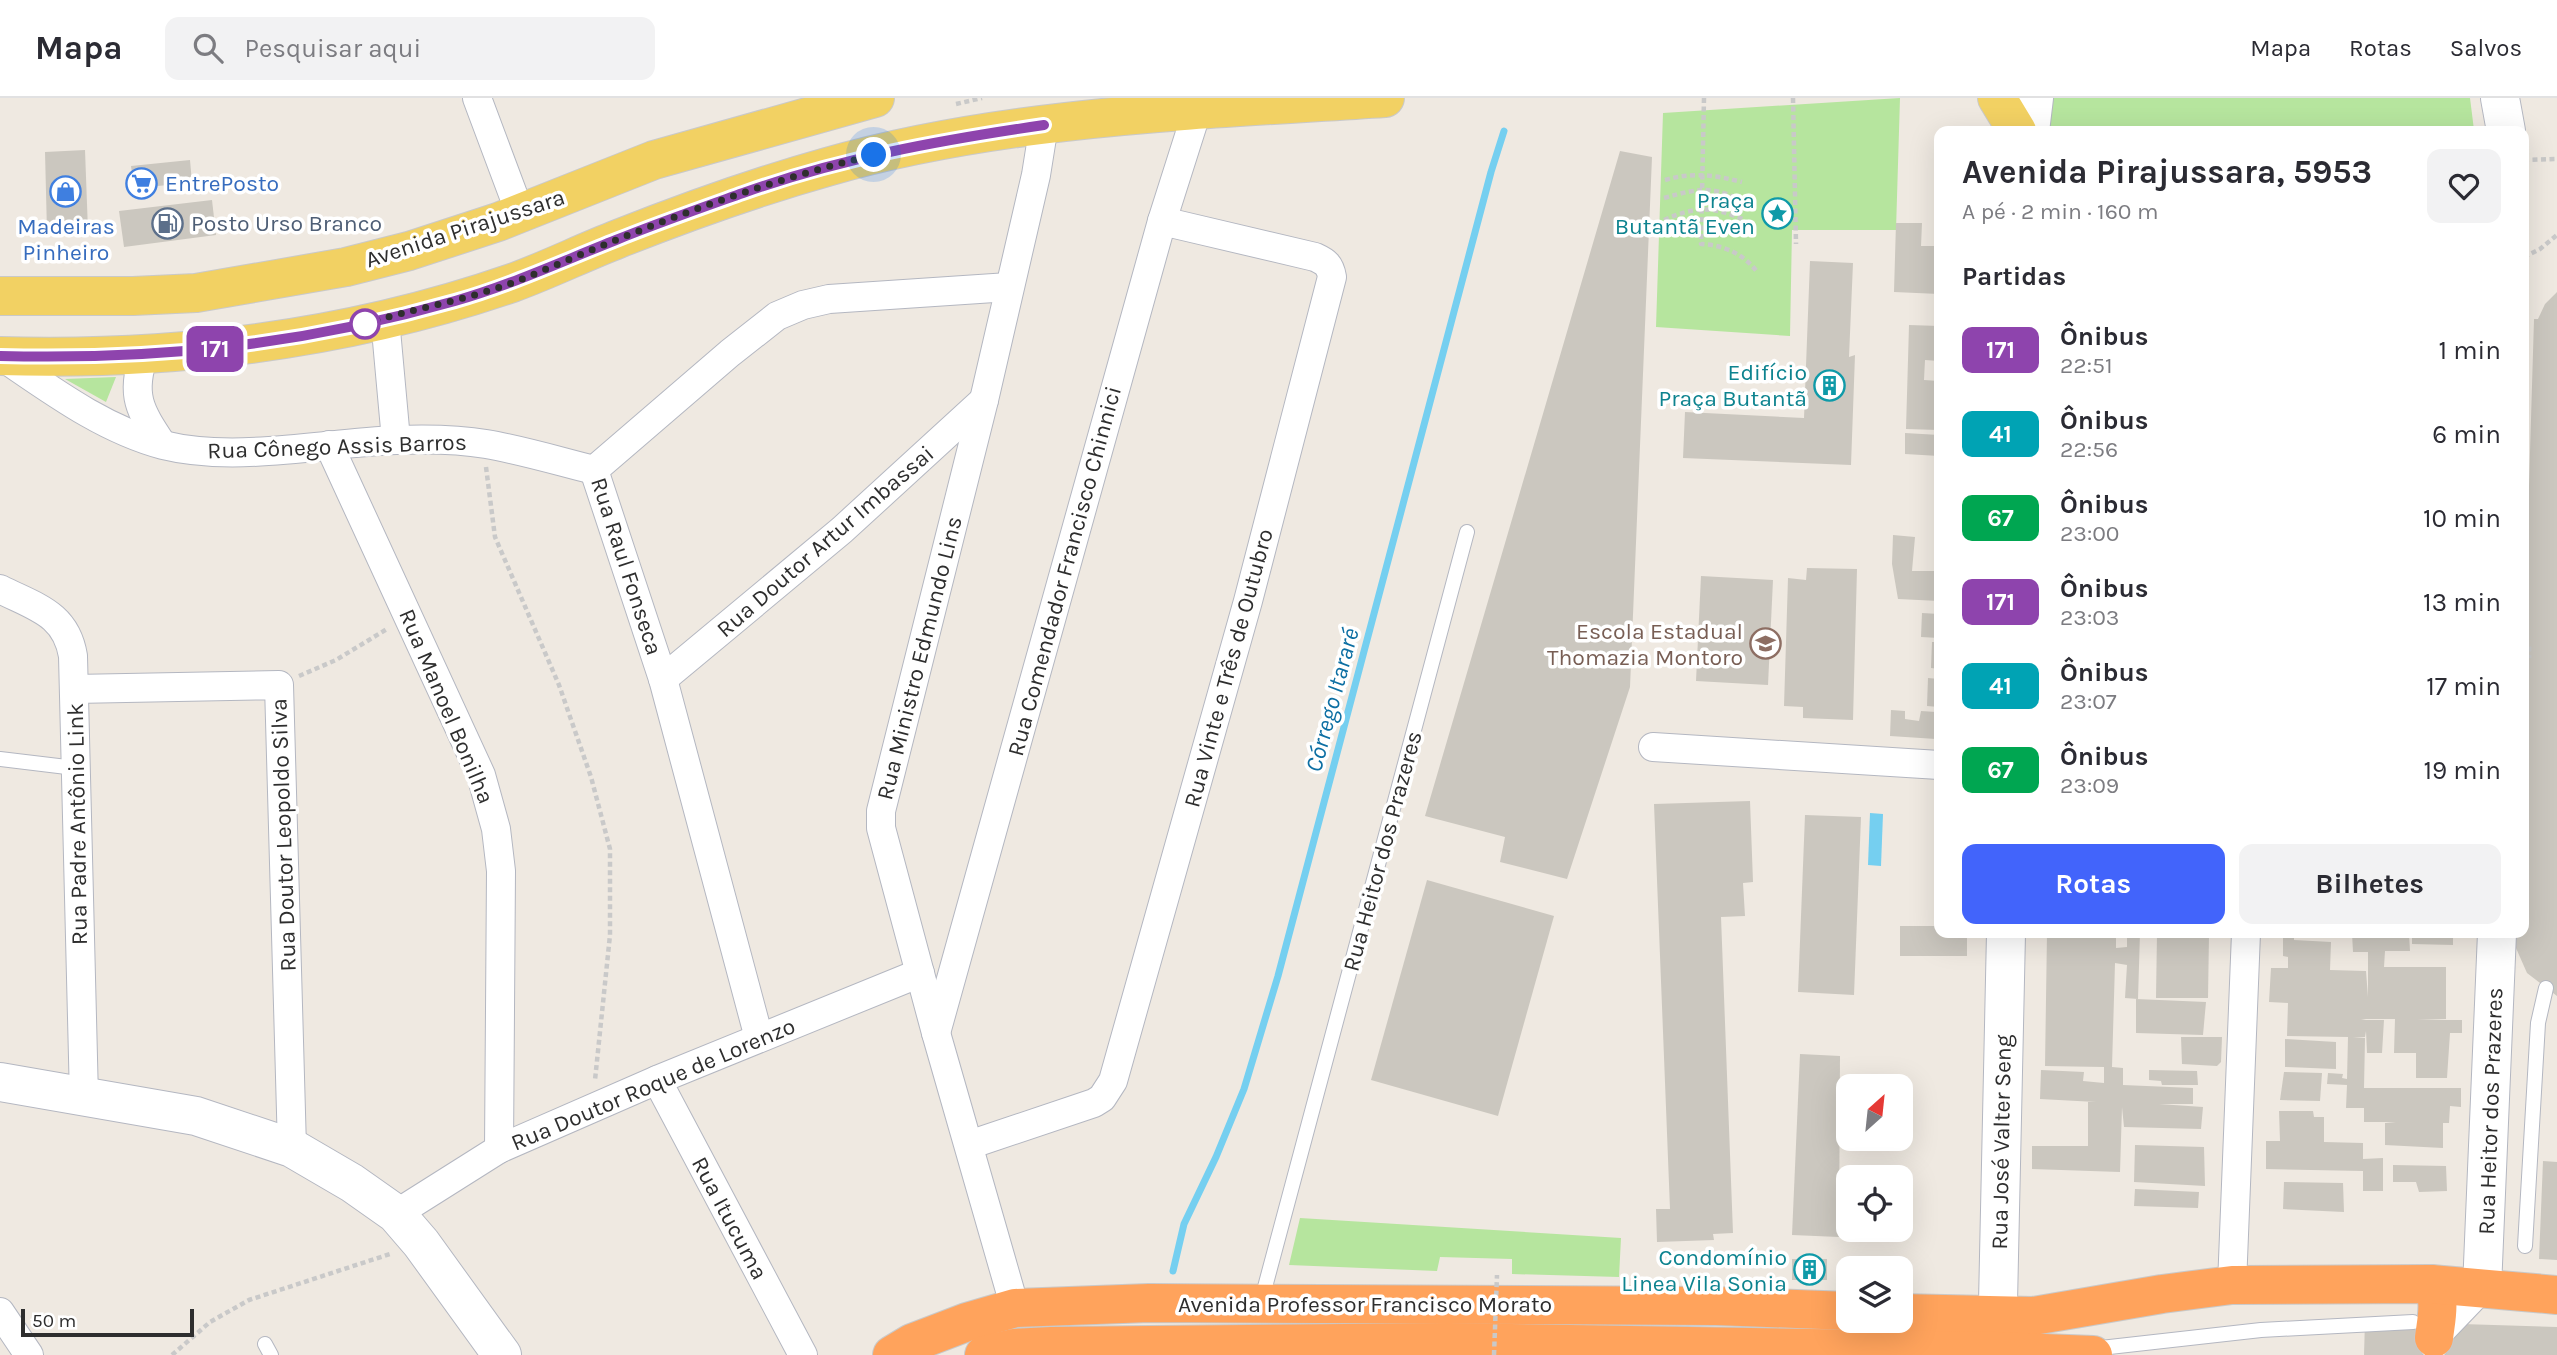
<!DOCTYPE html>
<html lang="pt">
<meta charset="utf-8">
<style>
:root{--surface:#fff;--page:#f2f2f3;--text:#2b2b33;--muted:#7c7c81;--line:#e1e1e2;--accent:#4264fb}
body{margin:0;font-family:Karla,sans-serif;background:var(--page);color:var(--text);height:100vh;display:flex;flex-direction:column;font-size:26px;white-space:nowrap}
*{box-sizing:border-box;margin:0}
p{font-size:23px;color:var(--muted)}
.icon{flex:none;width:38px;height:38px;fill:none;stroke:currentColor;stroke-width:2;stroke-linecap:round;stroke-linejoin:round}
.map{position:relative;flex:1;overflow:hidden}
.drawer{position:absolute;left:1934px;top:28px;width:595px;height:812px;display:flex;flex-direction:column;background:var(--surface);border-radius:14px;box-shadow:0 7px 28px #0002}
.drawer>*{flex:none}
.badge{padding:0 14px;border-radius:10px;font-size:24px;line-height:46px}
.needle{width:46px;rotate:27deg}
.controls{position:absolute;left:1836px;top:976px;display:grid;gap:14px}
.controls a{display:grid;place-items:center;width:77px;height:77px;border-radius:14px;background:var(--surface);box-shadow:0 7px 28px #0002;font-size:35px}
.scale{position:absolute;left:21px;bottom:18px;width:173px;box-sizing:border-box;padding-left:7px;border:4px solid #2e2e2e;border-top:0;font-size:19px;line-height:24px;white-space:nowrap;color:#2e2e2e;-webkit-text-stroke:5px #fff;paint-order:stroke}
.you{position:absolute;width:35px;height:35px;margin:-18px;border:5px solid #fff;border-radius:50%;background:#1a73e8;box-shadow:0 0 0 10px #1a73e833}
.map>.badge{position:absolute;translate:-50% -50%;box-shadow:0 0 0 4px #fff}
h2{padding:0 28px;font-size:26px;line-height:63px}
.round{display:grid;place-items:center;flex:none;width:74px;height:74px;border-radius:14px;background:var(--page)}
.overview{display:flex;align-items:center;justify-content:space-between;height:119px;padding:0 28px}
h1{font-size:33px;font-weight:700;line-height:52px}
.button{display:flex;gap:14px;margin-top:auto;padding:14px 28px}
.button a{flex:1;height:80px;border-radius:14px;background:var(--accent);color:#fff;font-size:28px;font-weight:700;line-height:80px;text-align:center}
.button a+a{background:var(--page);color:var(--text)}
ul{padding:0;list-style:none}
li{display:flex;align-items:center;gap:21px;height:84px;padding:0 28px}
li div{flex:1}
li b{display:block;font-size:26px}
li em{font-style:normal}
li .badge{min-width:77px;font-weight:700;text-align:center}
header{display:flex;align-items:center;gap:42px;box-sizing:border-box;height:98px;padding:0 35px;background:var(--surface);border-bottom:2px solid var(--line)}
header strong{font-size:33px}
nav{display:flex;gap:38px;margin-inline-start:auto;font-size:24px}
.search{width:490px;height:63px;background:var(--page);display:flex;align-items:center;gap:18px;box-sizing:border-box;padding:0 24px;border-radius:14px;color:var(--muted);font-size:26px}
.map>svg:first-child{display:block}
.green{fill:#b6e59e}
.water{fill:#75cff0}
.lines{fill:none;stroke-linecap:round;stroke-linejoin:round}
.stream{stroke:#75cff0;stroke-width:7}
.building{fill:#cbc7bf}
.lane-casing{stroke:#b4b7c1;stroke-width:16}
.street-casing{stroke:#b4b7c1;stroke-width:30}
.secondary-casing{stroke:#b4b7c1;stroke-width:40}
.primary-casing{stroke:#c9c9c9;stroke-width:40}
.highway-casing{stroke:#c9c9c9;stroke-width:40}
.path{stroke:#c9c9c9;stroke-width:4.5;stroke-dasharray:5 3.5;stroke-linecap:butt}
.lane{stroke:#fff;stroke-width:14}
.street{stroke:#fff;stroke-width:28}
.secondary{stroke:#fff;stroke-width:38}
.primary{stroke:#f2d163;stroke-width:38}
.highway{stroke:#ffa35c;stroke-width:38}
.path-bridge{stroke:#c9c9c9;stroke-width:4.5;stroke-dasharray:5 3.5;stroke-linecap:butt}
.line-casing{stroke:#fff;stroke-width:16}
.line{stroke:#8e44ad;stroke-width:10}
.walk{stroke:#2e2e2e;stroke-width:7;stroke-dasharray:0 12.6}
.stop-dot{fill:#fff;stroke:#8e44ad;stroke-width:3.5}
.labels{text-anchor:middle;stroke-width:7;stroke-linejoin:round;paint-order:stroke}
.shop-label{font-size:23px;fill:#366cbe;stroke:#fff;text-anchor:start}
.culture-label{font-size:23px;fill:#0d838f;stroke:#fff;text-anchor:end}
.service-label{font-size:23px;fill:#4e5e75;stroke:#fff;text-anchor:start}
.street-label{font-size:23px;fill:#2e2e2e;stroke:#fff}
.education-label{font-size:23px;fill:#785e54;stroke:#fff;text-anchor:end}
.water-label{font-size:24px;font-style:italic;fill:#0d6fa3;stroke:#fff}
</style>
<header>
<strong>Mapa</strong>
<div class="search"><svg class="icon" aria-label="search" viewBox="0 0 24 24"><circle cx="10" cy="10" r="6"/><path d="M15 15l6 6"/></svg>Pesquisar aqui</div>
<nav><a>Mapa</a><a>Rotas</a><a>Salvos</a></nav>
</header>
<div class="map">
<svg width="2557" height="1257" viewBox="0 0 2557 1257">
<rect width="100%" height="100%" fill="#efe9e1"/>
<g class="green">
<polygon points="1900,0 1896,132 1792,132 1790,238 1656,229 1663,15"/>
<polygon points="2049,0 2470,0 2474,32 2047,33"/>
<polygon points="116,279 106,304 65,281"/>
<polygon points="1300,1120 1621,1140 1619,1179 1512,1176 1512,1161 1440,1159 1437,1173 1289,1167"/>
</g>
<polygon class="water" points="1870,715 1883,716 1881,768 1868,767"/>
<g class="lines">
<polyline class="stream" points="1173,1173 1184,1126 1216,1059 1244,991 1278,878 1491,74 1504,33"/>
</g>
<g class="building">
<polygon points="85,52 88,133 47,134 45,54"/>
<polygon points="1620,53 1652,59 1630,589 1567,781 1500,764 1505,739 1425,718"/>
<polygon points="190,62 192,85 134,90 131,68"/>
<polygon points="212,102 216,137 124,149 119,113"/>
<polygon points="1896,125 1922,125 1921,148 1939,148 1939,196 1894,194"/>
<polygon points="1810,163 1853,165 1849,259 1855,257 1851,367 1683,360 1685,314 1804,320"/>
<polygon points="2557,194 2557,898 2527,875 2512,841 2512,835 2524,835 2524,555 2534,221 2538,221 2545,206"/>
<polygon points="1909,227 1939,228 1939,263 1925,262 1924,282 1939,283 1939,332 1906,331"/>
<polygon points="1905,335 1939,337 1939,358 1905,356"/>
<polygon points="1893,437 1915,439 1912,473 1939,473 1939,503 1898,501 1892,466"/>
<polygon points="1807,470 1857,471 1853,622 1803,620 1803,609 1784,608 1788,480 1806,482"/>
<polygon points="1701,478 1773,482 1768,587 1696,583"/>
<polygon points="1922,515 1939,516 1939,540 1921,539"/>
<polygon points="1932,544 1939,544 1939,571 1931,570"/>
<polygon points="1928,580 1939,581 1939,609 1927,608"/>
<polygon points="1891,612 1905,613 1905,621 1919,623 1921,613 1936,614 1936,641 1890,638"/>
<polygon points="1750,703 1753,784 1743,785 1745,818 1721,819 1733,1135 1713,1136 1714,1142 1657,1144 1656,1111 1670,1111 1654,706"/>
<polygon points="1805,717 1861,719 1854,897 1798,894"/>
<polygon points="1427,782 1554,818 1498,1018 1371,982"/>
<polygon points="1900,828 1939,828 1939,835 1967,835 1967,858 1900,858"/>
<polygon points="2047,835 2116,835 2116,850 2127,849 2127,835 2140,835 2138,901 2125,900 2127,867 2115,865 2112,969 2123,970 2123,987 2193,990 2193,1006 2159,1006 2203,1009 2201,1031 2124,1029 2122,1009 2120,1074 2032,1071 2032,1048 2088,1048 2088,1004 2096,1004 2040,1001 2041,972 2084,974 2083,983 2104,985 2104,969 2045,968"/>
<polygon points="2157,835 2209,837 2208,900 2156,900"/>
<polygon points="2352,835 2409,836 2410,853 2385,853 2384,869 2446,869 2446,921 2417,922 2462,922 2462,935 2450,935 2447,980 2416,980 2416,955 2394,955 2395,921 2366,921 2367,906 2366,921 2361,922 2384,922 2382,955 2367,955 2366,933 2365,939 2353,939 2365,940 2364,990 2461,990 2461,1009 2450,1008 2449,1025 2443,1025 2443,1050 2385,1047 2385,1025 2396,1024 2364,1024 2364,1010 2346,1010 2347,987 2327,986 2328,975 2343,976 2342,980 2347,981 2348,939 2287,938 2288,905 2269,904 2271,870 2288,870 2288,859 2283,858 2283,836 2294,836 2294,842 2331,844 2330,872 2366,873 2368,899 2368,854 2353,854"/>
<polygon points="2412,835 2453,835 2453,847 2412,846"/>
<polygon points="2136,901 2206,904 2203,937 2136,935"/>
<polygon points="2181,939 2222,939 2221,964 2217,968 2182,966"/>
<polygon points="2285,941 2336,944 2336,971 2285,969"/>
<polygon points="1800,956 1840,958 1839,1139 1792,1137"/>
<polygon points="2149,972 2197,973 2198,987 2162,987 2161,983 2149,982"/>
<polygon points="2284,974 2322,975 2320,1003 2280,1002"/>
<polygon points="2279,1013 2313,1013 2314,1019 2324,1019 2324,1044 2363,1045 2363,1061 2383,1060 2383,1093 2363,1093 2363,1073 2266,1071 2266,1043 2280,1043"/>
<polygon points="2135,1047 2204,1049 2205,1088 2134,1084"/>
<polygon points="2543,1063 2557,1064 2557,1162 2539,1161"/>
<polygon points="2393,1067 2446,1068 2447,1093 2419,1094 2416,1084 2393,1084"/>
<polygon points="2284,1084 2343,1085 2344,1114 2283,1111"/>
<polygon points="2135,1091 2199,1094 2198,1110 2134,1108"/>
<rect x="1792" y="1161" width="35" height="21"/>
<polygon points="2365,1223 2557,1229 2557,1257 2364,1257"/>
</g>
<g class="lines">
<defs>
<g id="lane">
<polyline points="0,661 75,670"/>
<polyline points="2525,1148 2538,925 2546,890"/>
<polyline points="1261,1204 1467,434"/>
<polyline points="265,1246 271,1257"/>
<polyline points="2092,1251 2261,1232 2413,1224"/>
</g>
<g id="street">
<polyline points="477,0 520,115"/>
<polyline points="385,221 396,342"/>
<path d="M144 257C130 297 140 313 162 346"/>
<path d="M1 258C51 292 103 331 163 347 235 365 322 345 396 342 425 341 457 341 486 346 522 352 558 363 594 372"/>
<polyline points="329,347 481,677 496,731 501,773 499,1051"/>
<path d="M0 491C35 509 66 515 73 558L84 1000"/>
<polyline points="663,581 842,432 984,302"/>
<polyline points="74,591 279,587 292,1050"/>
<polyline points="1653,649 1939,667"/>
<polyline points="936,935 1162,123 1197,13"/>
<polyline points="759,940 663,581 594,372 730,255 777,218 803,207 829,201 1009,189"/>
<polyline points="657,982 803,1257"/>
<path d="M969 1047 1094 1005 1102 1000 1113 983 1248 503 1332 179C1330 167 1326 164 1315 159L1162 123"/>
<polyline points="396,1116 499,1051 657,982 920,875"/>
<polyline points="2232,1187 2246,835"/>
<polyline points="1015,1210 936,935 881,730 881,713 984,302 1036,77 1044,27"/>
<polyline points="0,1214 29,1257"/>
<polyline points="2434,1247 2434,1240 2482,1190"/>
</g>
<g id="secondary">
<polyline points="2500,0 2506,33"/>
<polyline points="2030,33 2034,0"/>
<polyline points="0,984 196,1018 292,1050 352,1085 396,1116 421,1145 502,1257"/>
<polyline points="2482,1190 2497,835"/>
<polyline points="1997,1251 2006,835"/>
</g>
<g id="primary">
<polyline points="1997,0 2017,33"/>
<polyline points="0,198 133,198 196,195 346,169 409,153 498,124 654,62 875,0"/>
<path d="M0 258C174 263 347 242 512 185 548 172 582 155 618 141 686 114 756 89 827 69 1003 18 1202 12 1385 0"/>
</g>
<g id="highway">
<path d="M2431 1186C2442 1201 2436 1222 2434 1240"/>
<polyline points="1900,1215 2033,1218 2162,1196 2232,1187 2431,1186 2557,1197"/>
<polyline points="892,1257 912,1245 967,1224 1015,1210 1149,1205 1716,1208 1848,1213"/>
<polyline points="984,1257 1014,1250 1052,1248 1448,1244 1997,1253 2093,1257"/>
</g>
</defs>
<use href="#lane" class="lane-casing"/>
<use href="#street" class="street-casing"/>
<use href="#secondary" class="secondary-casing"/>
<use href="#primary" class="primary-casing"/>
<use href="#highway" class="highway-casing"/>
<g class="path">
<path d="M1704 0 1701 146C1724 147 1744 156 1758 175"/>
<polyline points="1793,0 1796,146"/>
<polyline points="956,6 982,0"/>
<polyline points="2524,62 2557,61"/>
<path d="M1665 82C1692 74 1715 77 1742 84"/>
<path d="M1664 100C1703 89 1716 87 1752 109"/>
<path d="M1664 122C1696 108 1712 108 1745 122"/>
<polyline points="2524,159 2540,151 2557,137"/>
<polyline points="486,369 495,439 559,587 591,679 610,751 610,837 595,982"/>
<polyline points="2524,545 2529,545 2529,560"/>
<polyline points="299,578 336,562 387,531"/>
<polyline points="172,1257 210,1224 249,1202 390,1156"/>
</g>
<use href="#lane" class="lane"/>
<use href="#street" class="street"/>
<use href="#secondary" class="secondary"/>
<use href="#primary" class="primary"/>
<use href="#highway" class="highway"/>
<polyline class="path-bridge" points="1494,1257 1497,1177"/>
</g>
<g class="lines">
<defs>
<path id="line" d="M0 258C159 262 301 247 455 203 511 187 563 163 616 142 658 125 701 110 743 95 841 60 941 42 1044 27"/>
</defs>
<use href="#line" class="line-casing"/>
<use href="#line" class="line"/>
<path class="walk" d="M365 226C411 211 468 202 517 183 550 170 583 155 616 142 700 108 786 78 874 57"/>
</g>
<defs>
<symbol id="supermarket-ring" viewBox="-11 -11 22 22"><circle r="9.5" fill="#fff" stroke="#3f7fe0" stroke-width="1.5"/><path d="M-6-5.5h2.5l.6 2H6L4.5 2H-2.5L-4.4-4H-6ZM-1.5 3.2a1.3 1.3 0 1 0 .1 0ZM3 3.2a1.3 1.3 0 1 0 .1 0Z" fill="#3f7fe0"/></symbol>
<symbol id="shop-ring" viewBox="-11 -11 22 22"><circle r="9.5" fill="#fff" stroke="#3f7fe0" stroke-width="1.5"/><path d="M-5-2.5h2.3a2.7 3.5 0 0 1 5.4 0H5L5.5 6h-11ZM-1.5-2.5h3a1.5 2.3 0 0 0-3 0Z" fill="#3f7fe0"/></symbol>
<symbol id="sight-ring" viewBox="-11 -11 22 22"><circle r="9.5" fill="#fff" stroke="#0f9aa8" stroke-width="1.5"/><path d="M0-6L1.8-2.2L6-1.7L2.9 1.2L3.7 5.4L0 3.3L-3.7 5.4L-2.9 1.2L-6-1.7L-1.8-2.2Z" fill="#0f9aa8"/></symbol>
<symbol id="fuel-ring" viewBox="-11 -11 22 22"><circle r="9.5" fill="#fff" stroke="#5c6f8a" stroke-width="1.5"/><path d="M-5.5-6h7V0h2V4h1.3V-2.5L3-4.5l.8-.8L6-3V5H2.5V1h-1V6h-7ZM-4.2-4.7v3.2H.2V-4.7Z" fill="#5c6f8a"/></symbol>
<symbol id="building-ring" viewBox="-11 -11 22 22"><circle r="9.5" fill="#fff" stroke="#0f9aa8" stroke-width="1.5"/><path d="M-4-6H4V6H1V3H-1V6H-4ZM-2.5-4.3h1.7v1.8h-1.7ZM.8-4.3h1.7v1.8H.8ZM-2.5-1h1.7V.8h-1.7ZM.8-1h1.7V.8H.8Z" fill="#0f9aa8"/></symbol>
<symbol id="school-ring" viewBox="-11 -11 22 22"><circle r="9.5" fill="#fff" stroke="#8d6e63" stroke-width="1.5"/><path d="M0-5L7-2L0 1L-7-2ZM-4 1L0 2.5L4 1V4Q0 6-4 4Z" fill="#8d6e63"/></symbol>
</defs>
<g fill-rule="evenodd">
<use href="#supermarket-ring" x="124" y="68" width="35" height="35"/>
<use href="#shop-ring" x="48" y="76" width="35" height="35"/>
<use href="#sight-ring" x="1760" y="98" width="35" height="35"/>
<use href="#fuel-ring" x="150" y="108" width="35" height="35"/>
<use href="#building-ring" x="1812" y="270" width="35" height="35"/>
<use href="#school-ring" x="1748" y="528" width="35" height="35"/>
<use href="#building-ring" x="1792" y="1154" width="35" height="35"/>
</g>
<circle class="stop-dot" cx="365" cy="226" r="14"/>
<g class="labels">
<g class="shop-label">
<text x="165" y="93">EntrePosto</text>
<text x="66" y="136" text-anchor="middle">Madeiras<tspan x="66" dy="26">Pinheiro</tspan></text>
</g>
<g class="culture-label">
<text x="1755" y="110">Praça<tspan x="1755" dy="26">Butantã Even</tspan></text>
<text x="1807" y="282">Edifício<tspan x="1807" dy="26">Praça Butantã</tspan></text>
<text x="1787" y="1167">Condomínio<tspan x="1787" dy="26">Linea Vila Sonia</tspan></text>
</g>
<g class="service-label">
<text x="191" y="133">Posto Urso Branco</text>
</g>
<g class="street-label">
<text transform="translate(465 130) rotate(-18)" y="8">Avenida Pirajussara</text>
<text transform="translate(337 348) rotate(-2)" y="8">Rua Cônego Assis Barros</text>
<text transform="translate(825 443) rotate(-41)" y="8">Rua Doutor Artur Imbassai</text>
<text transform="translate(627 468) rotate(72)" y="8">Rua Raul Fonseca</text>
<text transform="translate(1064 473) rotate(-75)" y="8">Rua Comendador Francisco Chinnici</text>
<text transform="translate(919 560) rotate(-76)" y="8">Rua Ministro Edmundo Lins</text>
<text transform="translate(1228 570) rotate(-75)" y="8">Rua Vinte e Três de Outubro</text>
<text transform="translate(447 608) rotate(67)" y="8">Rua Manoel Bonilha</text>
<text transform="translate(77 726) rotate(-91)" y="8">Rua Padre Antônio Link</text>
<text transform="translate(283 737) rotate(-92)" y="8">Rua Doutor Leopoldo Silva</text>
<text transform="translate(1382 753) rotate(-75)" y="8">Rua Heitor dos Prazeres</text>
<text transform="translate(653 986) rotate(-23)" y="8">Rua Doutor Roque de Lorenzo</text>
<text transform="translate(2490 1013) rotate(-88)" y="8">Rua Heitor dos Prazeres</text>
<text transform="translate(2001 1044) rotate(-89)" y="8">Rua José Valter Seng</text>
<text transform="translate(730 1120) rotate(62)" y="8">Rua Itucuma</text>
<text x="1365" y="1214">Avenida Professor Francisco Morato</text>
</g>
<g class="education-label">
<text x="1743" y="541">Escola Estadual<tspan x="1743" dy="26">Thomazia Montoro</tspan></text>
</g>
<g class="water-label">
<text transform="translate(1332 602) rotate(-75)" y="8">Córrego Itararé</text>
</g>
</g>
</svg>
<div class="controls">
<a><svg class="needle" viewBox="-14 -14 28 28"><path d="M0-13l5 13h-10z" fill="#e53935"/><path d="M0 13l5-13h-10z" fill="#7c7c81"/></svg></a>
<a><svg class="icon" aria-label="locate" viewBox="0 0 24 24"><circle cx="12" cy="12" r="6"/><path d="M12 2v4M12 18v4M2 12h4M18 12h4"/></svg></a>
<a><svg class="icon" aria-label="layers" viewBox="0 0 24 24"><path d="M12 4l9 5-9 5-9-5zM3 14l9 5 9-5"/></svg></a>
</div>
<div class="scale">50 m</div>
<div class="you" style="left:874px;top:57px"></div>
<b class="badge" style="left:215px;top:251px;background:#8e44ad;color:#fff">171</b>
<section class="drawer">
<div class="overview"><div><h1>Avenida Pirajussara, 5953</h1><p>A pé · 2 min · 160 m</p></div><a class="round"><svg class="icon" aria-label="heart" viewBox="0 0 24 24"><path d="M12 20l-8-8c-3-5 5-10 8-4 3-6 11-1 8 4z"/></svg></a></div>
<h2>Partidas</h2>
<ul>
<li><span class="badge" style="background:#8e44ad;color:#fff">171</span><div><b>Ônibus</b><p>22:51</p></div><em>1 min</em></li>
<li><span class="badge" style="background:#00a3b4;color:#fff">41</span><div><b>Ônibus</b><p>22:56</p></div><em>6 min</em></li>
<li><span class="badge" style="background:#00a651;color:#fff">67</span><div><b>Ônibus</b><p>23:00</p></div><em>10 min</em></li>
<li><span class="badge" style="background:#8e44ad;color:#fff">171</span><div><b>Ônibus</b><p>23:03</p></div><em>13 min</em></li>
<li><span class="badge" style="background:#00a3b4;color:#fff">41</span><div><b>Ônibus</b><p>23:07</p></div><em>17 min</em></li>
<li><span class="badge" style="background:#00a651;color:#fff">67</span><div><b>Ônibus</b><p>23:09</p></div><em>19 min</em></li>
</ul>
<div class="button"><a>Rotas</a><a>Bilhetes</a></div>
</section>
</div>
